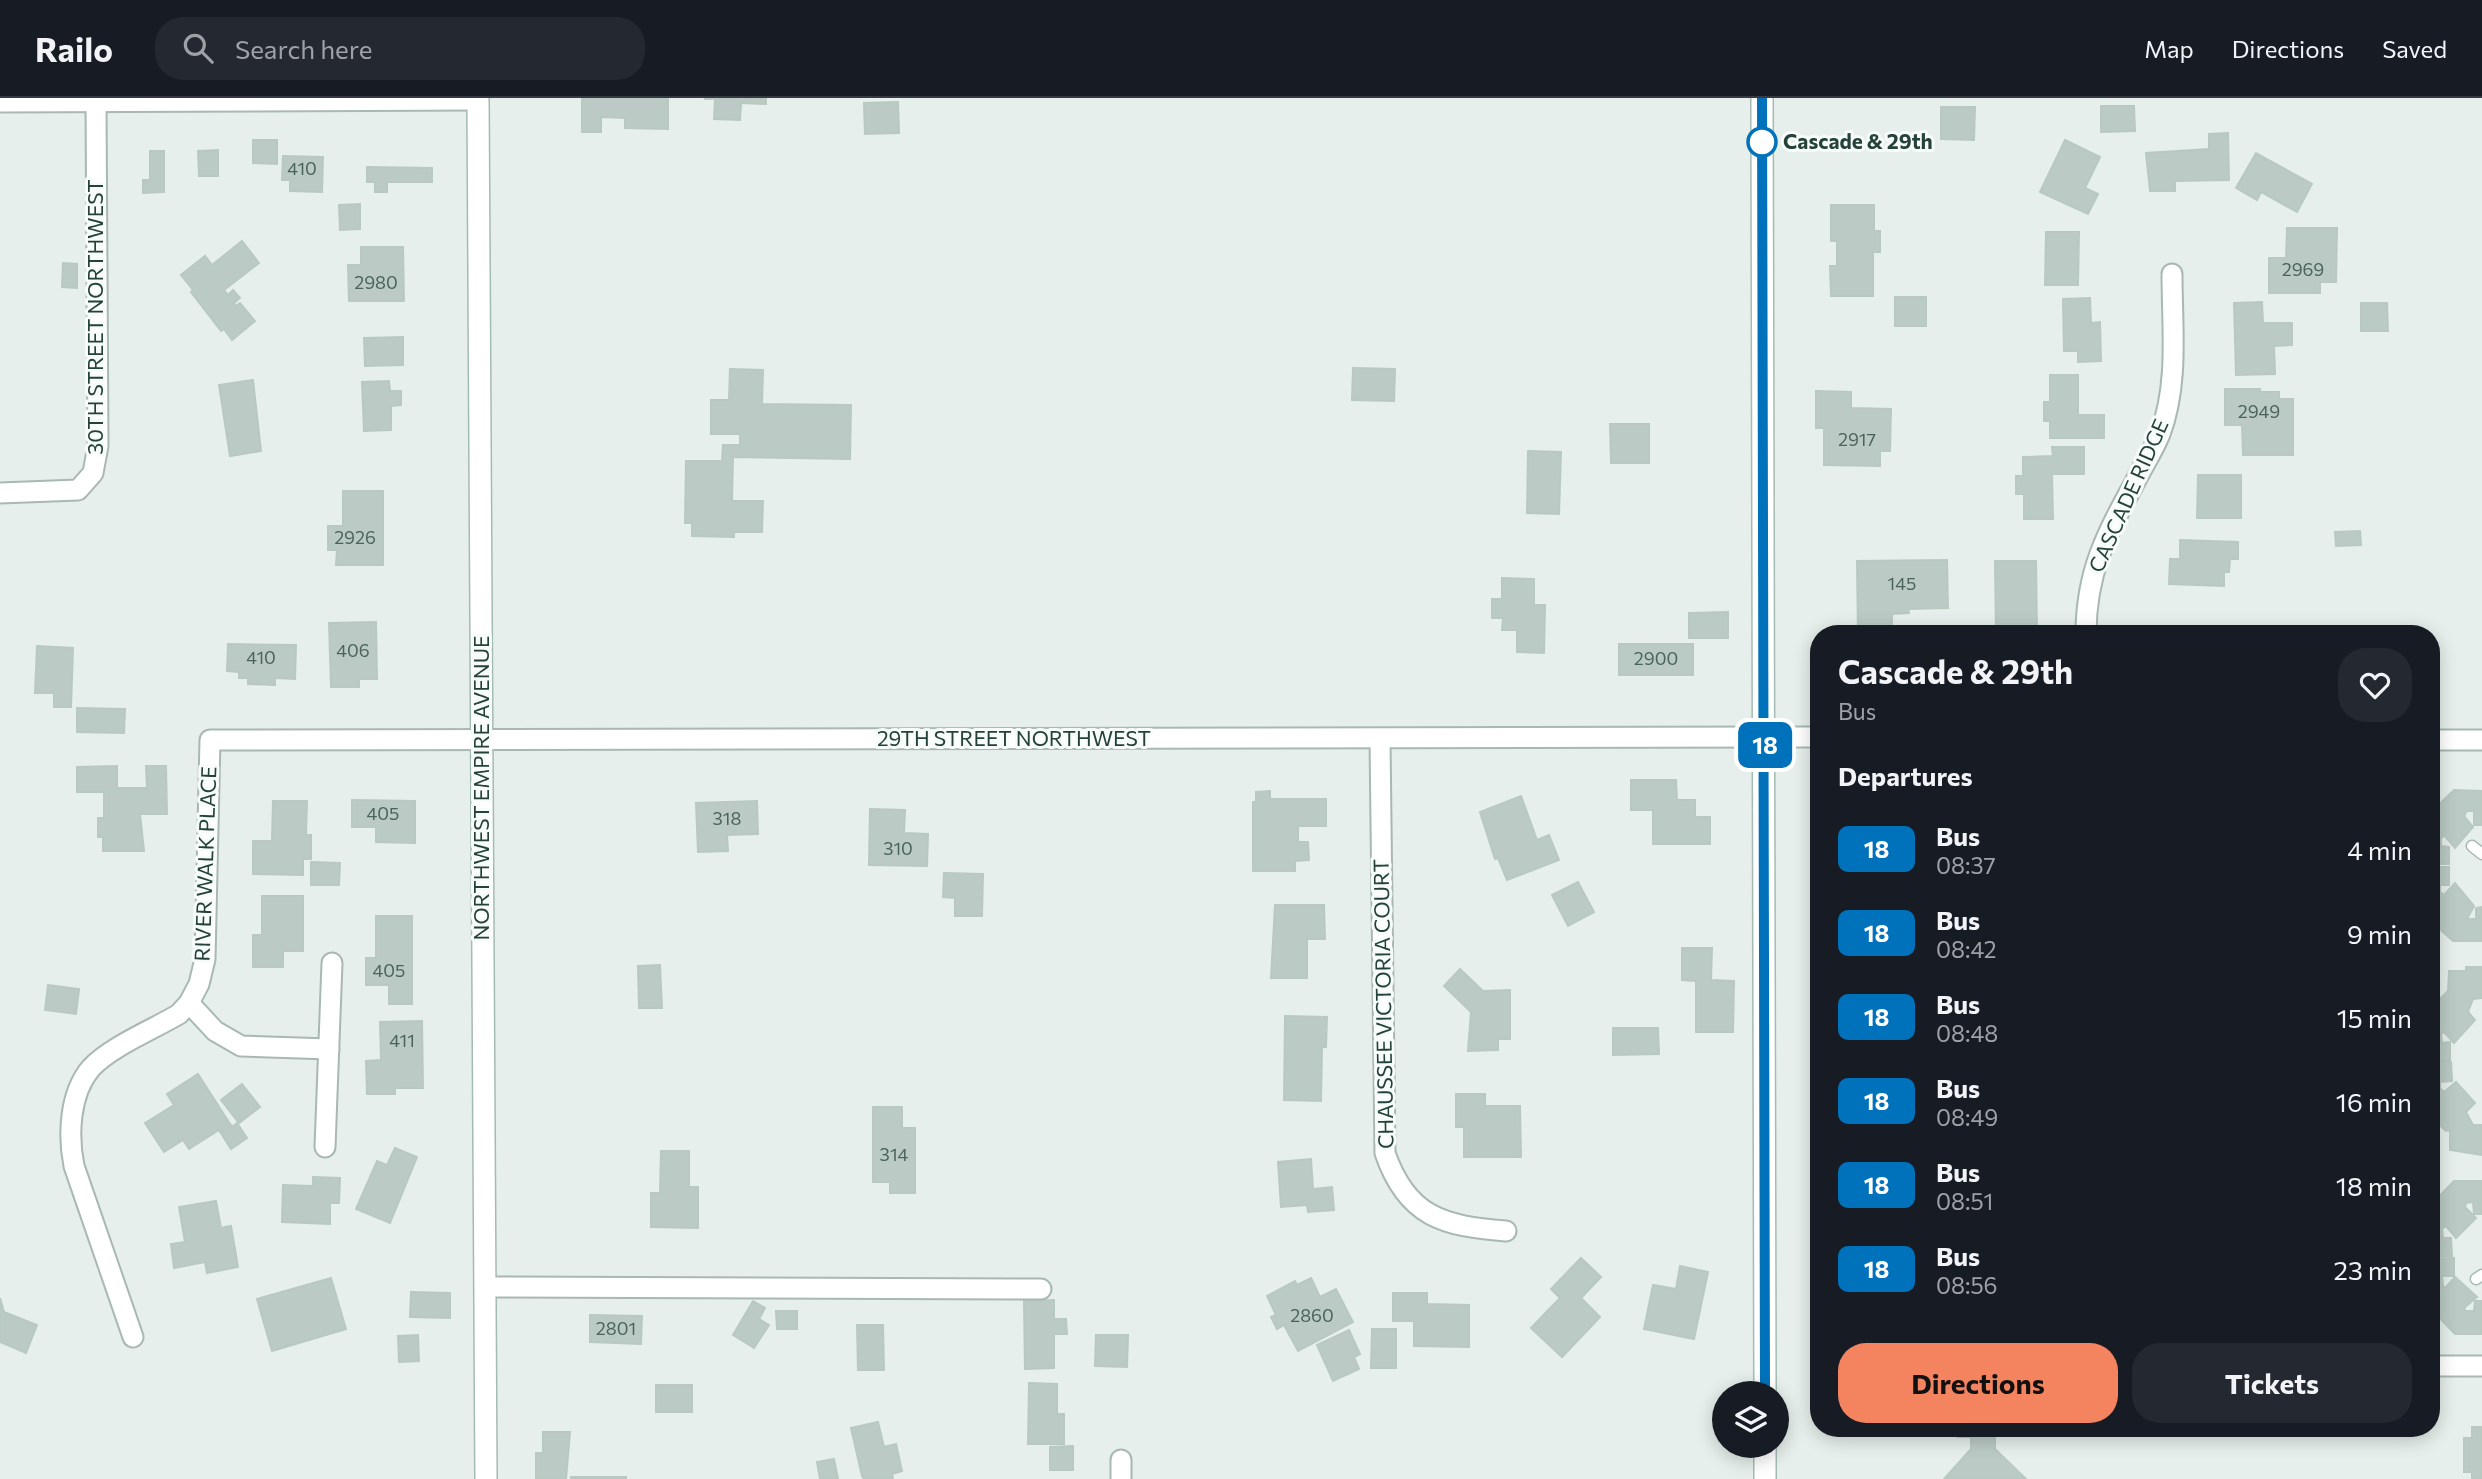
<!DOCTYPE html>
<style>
:root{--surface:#171b24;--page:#242831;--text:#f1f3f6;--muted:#9ea1a6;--line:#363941;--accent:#f4845f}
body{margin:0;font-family:Commissioner,sans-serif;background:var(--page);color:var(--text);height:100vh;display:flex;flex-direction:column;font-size:26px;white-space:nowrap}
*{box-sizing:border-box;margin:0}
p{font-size:23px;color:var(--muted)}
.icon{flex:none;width:38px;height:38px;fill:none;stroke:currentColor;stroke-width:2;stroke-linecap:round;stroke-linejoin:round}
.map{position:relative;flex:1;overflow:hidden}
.side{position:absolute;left:1810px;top:527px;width:630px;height:812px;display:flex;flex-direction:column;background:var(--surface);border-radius:28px;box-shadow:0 4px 18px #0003}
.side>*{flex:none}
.badge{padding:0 14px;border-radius:10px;font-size:24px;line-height:46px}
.fabs{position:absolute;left:1712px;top:1283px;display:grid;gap:14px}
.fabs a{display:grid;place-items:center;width:77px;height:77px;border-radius:50%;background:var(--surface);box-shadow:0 4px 18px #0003;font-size:35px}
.map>.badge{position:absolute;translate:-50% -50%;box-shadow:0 0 0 4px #fff}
h2{padding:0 28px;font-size:26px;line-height:63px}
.round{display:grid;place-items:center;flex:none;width:74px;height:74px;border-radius:28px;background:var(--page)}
.headline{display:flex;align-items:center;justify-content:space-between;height:119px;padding:0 28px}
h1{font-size:33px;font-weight:700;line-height:52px}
.action{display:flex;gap:14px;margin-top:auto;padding:14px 28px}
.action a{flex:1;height:80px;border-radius:28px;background:var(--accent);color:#111;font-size:28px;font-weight:700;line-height:80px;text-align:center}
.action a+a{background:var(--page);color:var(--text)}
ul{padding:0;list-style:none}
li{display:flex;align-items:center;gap:21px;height:84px;padding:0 28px}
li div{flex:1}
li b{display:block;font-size:26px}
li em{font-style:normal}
li .badge{min-width:77px;font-weight:700;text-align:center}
header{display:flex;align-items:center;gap:42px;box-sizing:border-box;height:98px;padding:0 35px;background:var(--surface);border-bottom:2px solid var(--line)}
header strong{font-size:33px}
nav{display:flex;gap:38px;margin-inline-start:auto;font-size:24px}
.search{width:490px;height:63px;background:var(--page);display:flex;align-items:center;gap:18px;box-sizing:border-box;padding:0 24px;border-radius:28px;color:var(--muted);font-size:26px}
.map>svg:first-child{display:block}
.building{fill:#bbcac4;stroke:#b8c9c2;stroke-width:2}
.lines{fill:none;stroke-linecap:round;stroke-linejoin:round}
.lane-casing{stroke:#a8b8b2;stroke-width:13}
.street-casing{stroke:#a8b8b2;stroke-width:23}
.secondary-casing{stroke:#a4bbb3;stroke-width:24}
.lane{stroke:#fff;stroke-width:10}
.street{stroke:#fff;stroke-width:19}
.secondary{stroke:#fff;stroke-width:21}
.line-casing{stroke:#fff;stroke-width:16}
.line{stroke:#0072bc;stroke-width:10}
.stop-dot{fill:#fff;stroke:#0072bc;stroke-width:3.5}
.labels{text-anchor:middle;stroke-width:6;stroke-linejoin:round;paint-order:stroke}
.number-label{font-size:18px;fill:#4a645c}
.stop-label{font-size:21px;font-weight:bold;fill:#24423a;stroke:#f7fbf9;text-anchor:start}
.street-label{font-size:21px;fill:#24423a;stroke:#f7fbf9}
</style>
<header>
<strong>Railo</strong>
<div class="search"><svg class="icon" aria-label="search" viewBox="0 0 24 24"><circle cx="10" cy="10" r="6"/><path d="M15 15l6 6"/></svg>Search here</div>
<nav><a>Map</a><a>Directions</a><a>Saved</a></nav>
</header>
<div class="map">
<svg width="2482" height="1381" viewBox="0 0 2482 1381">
<rect width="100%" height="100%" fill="#e6efeb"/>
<g class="building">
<polygon points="582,0 668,0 668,31 625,30 625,20 601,19 601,34 582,34"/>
<polygon points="766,0 766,6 741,5 740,22 714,21 715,1 704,1"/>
<polygon points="898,4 899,35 865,36 864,5"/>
<polygon points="2101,8 2134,8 2135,33 2101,34"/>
<polygon points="1941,9 1975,9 1974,42 1941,41"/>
<polygon points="2228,35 2229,82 2175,83 2175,93 2150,93 2146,55 2209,51 2209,36"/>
<polygon points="253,42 277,42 277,66 253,65"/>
<polygon points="2065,42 2100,59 2085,90 2098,96 2088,116 2040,94"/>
<polygon points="218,52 218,78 199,78 198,53"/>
<polygon points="150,53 164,53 164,94 143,95 143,82 150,82"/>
<polygon points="2256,55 2312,86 2297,114 2261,94 2257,102 2236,90"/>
<polygon points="283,58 323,59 322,94 290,93 290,82 282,82"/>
<polygon points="367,69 432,70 432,84 387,84 387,94 375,94 375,84 367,84"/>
<polygon points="360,106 360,131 340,132 339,107"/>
<polygon points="1831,107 1874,107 1874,133 1880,133 1880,154 1873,154 1873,198 1831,198 1830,168 1837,168 1837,143 1831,143"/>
<polygon points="2287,130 2337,130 2336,184 2320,184 2320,195 2269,195 2269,160 2286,160"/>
<polygon points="2046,134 2079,134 2078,187 2045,187"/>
<polygon points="242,143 259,165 224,192 228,197 233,192 240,200 234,205 236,208 240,205 255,223 232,242 224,231 221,233 191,194 193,192 181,177 205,158 212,167"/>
<polygon points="361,149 403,149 404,203 349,203 348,167 361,167"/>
<polygon points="63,165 77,166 77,190 62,189"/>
<rect x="1895" y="199" width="31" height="29"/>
<polygon points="2090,200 2091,225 2100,224 2101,263 2078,264 2078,253 2064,253 2063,201"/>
<polygon points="2262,204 2263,225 2292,225 2292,247 2274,248 2275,276 2236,277 2234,205"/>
<polygon points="2361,205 2387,205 2388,233 2361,233"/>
<polygon points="403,239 403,267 365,268 364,240"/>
<polygon points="1353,270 1395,271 1394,303 1352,302"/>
<polygon points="730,271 763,272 762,306 851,307 850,361 733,359 732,403 763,403 762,434 734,434 734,439 692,438 692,425 685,425 686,363 722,363 723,347 740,347 740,336 711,336 711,302 729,302"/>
<polygon points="2050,277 2078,277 2078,317 2104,317 2104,340 2050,340 2050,323 2044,323 2044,304 2050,304"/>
<polygon points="253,282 261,353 230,358 219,287"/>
<polygon points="389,283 390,293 401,293 401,307 391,308 391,332 364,333 362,284"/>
<polygon points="2225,291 2260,291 2260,294 2279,294 2279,301 2293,301 2293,357 2243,357 2242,327 2225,327"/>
<polygon points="1816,293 1851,294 1851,310 1891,311 1890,353 1880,353 1880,368 1824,367 1824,330 1816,330"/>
<polygon points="1610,326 1649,326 1649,365 1611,365"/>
<polygon points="2052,349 2084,349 2084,376 2052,376 2053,421 2024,421 2024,396 2016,396 2016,378 2023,378 2023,359 2053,358"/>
<polygon points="1528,353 1561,354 1559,416 1527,415"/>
<polygon points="2198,377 2241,377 2241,420 2197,420"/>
<polygon points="343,393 383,393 383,467 336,467 337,452 328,452 328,428 343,428"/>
<polygon points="2360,433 2361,447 2336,448 2335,434"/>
<polygon points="2180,442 2238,444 2238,461 2230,461 2229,474 2224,474 2224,488 2169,486 2170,461 2180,461"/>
<polygon points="1947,462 1948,510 1908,511 1909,515 1892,516 1892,536 1858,536 1857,463"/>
<polygon points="1995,463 2036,463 2037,535 1996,536"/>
<polygon points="1502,480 1534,481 1534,507 1545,507 1544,555 1517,554 1517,532 1502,532 1503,520 1492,520 1492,501 1502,501"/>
<polygon points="1728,514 1728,540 1689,540 1689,515"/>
<polygon points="376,524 377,581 359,581 359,589 331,589 329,525"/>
<polygon points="228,546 296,547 295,581 275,580 275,587 248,586 248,580 239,580 239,574 227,573"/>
<rect x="1619" y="546" width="74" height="31"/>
<polygon points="37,548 73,550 71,609 54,609 54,595 35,595"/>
<polygon points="77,610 125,611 124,635 77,634"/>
<polygon points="117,668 117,690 147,690 146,668 166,668 167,716 140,716 144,753 103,753 103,739 98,739 98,720 104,720 104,694 77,694 77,669"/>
<polygon points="1631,682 1676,682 1677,702 1695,702 1695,719 1710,719 1710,746 1653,746 1653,712 1631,712"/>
<polygon points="2454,692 2482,693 2482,727 2474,727 2474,713 2467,713 2464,718 2473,729 2455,750 2444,737 2441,741 2441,748 2449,749 2449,766 2431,766 2431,714"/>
<polygon points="1270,693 1270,701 1326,701 1326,728 1298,728 1298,744 1308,744 1309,762 1295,763 1295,773 1253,773 1253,704 1256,704 1256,694"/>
<polygon points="1521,698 1537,742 1549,737 1559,762 1507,782 1498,760 1495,761 1480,714"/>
<polygon points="352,702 415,703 415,745 376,744 376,729 352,729"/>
<polygon points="273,703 307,703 306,737 311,737 311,761 303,761 303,777 253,776 253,743 272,743"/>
<polygon points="757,703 758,736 727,737 728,753 698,754 696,705"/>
<polygon points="870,711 905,712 904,735 928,736 927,768 869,767"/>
<polygon points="311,764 340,765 339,787 311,787"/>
<polygon points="2431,769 2449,769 2449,787 2440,787 2440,794 2444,797 2455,785 2474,808 2467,821 2476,821 2476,810 2482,809 2482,843 2453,843 2431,823"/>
<polygon points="944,775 983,776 982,818 955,818 955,800 943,799"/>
<polygon points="1578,784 1594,814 1568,828 1552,797"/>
<polygon points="262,798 303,798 303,853 283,853 283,869 253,869 253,837 262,837"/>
<polygon points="1275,807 1324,807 1325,841 1307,841 1307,880 1271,880"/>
<polygon points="376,818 412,818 412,906 389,906 389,887 366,887 366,860 376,860"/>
<polygon points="1682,850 1712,850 1711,882 1734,883 1733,934 1696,934 1696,883 1682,882"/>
<polygon points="660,867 662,910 639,910 638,868"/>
<polygon points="2466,869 2482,869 2482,900 2473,901 2468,914 2475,922 2454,945 2444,934 2441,936 2442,945 2450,944 2450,962 2431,962 2431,910 2448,893 2449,873 2466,873"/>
<polygon points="1460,871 1483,893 1510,892 1510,941 1498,941 1498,952 1468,953 1471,914 1444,888"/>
<polygon points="48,887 79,891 76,916 45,912"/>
<polygon points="1285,918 1327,919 1326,949 1322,949 1321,1003 1284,1002"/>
<polygon points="422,923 423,990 395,990 395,996 367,996 366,963 381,962 380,924"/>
<polygon points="1613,930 1658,930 1659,956 1613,957"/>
<polygon points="2431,964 2451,964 2452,983 2440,984 2440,990 2444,994 2456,984 2475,1005 2466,1014 2473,1027 2482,1027 2482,1057 2450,1052 2450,1032 2446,1033 2431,1019"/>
<polygon points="198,976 232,1029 237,1025 247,1040 231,1051 219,1032 189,1051 183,1042 164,1054 145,1025 174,1007 167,996"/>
<polygon points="242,986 260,1009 239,1025 221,1002"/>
<polygon points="1456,996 1485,996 1485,1008 1520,1008 1521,1059 1464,1059 1464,1029 1456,1029"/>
<polygon points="873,1009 902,1009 902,1030 915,1030 915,1095 890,1095 890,1084 873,1084"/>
<polygon points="395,1050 417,1059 390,1125 356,1111 377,1063 387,1067"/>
<polygon points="661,1053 689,1053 689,1089 698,1089 698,1130 651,1129 651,1095 660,1095"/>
<polygon points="1311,1061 1313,1091 1332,1089 1334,1112 1308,1114 1307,1107 1281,1109 1278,1064"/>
<polygon points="313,1079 340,1080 339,1105 330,1105 330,1126 282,1124 283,1087 313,1088"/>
<polygon points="2454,1083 2482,1083 2482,1116 2474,1116 2473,1104 2466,1105 2465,1109 2476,1120 2456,1140 2446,1128 2442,1131 2443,1140 2451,1140 2452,1158 2431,1159 2431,1107"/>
<polygon points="216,1103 221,1130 231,1128 238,1169 207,1175 205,1164 174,1170 171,1146 185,1144 179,1109"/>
<polygon points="1581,1160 1601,1179 1581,1200 1600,1219 1562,1259 1531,1230 1560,1200 1551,1191"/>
<polygon points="2454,1160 2454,1178 2442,1178 2443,1188 2445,1190 2455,1179 2477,1199 2464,1210 2466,1213 2474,1213 2475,1203 2482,1203 2482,1236 2455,1236 2431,1211 2431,1161"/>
<polygon points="1680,1168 1708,1174 1694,1241 1644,1231 1653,1187 1676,1191"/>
<polygon points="331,1180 346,1231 272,1253 257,1201"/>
<polygon points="1311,1180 1320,1199 1336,1191 1353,1224 1298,1253 1284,1227 1277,1231 1271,1219 1276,1217 1267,1198 1295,1183 1297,1187"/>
<polygon points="411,1194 450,1195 450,1220 410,1219"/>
<polygon points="1393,1195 1427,1195 1427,1206 1469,1207 1469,1249 1414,1248 1414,1223 1393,1223"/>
<polygon points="0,1200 4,1214 37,1227 26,1255 0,1244"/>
<polygon points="1054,1202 1054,1221 1066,1221 1067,1236 1054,1236 1054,1270 1025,1271 1024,1203"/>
<polygon points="753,1203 765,1210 759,1221 769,1227 754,1250 733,1237"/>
<polygon points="776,1213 797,1213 797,1231 777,1231"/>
<polygon points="590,1217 642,1218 641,1246 590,1244"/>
<polygon points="857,1227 883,1227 884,1272 858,1272"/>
<polygon points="1372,1231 1396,1231 1396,1270 1371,1270"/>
<polygon points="1349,1232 1360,1256 1354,1259 1359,1271 1333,1283 1317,1247"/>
<polygon points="418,1237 419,1263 399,1264 398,1238"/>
<polygon points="1096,1237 1128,1237 1127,1269 1095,1268"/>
<polygon points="1029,1285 1057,1286 1057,1316 1064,1316 1064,1346 1028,1346"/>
<rect x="656" y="1287" width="36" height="27"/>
<polygon points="878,1324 884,1349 896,1346 902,1373 892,1376 893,1381 864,1381 862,1378 851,1330"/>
<polygon points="2472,1329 2482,1329 2482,1381 2472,1381 2472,1374 2464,1374 2464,1340 2472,1340"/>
<polygon points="1959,1330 1995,1330 1995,1351 2026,1381 1944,1381 1971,1351 1971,1339 1958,1339"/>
<polygon points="543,1334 570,1334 566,1381 536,1381 536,1355 543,1355"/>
<polygon points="1073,1348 1073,1372 1050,1372 1050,1349"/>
<polygon points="834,1361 838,1381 820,1381 817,1364"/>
<rect x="571" y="1379" width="55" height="2"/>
</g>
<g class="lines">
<defs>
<g id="lane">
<polyline points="2472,748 2482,756"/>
<polyline points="2476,1181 2482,1177"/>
</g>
<g id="street">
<polyline points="0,4 478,2"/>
<polyline points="0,395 78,392 93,375 98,348 96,3"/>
<path d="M2086 536C2086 474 2106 437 2135 384 2143 368 2153 353 2160 336 2179 286 2172 229 2172 176"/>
<path d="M1380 641 1385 1055C1407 1119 1443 1128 1506 1133"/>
<polyline points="2431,642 2482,642"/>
<polyline points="189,905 215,933 241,948 329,951"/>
<polyline points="325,1049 332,865"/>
<polyline points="485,1189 1041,1191"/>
<path d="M133 1239 74 1068C68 1038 69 996 91 970 110 949 154 931 179 916L189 905 199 886 205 861 210 642 1818 639"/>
<polyline points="2431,1268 2482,1268"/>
<polyline points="1121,1381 1121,1362"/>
</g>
<g id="secondary">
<polyline points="478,0 486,1381"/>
<polyline points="1762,0 1765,1295"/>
<polyline points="1765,1381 1765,1348"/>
</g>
</defs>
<use href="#lane" class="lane-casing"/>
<use href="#street" class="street-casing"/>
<use href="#secondary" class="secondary-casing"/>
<use href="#lane" class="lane"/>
<use href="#street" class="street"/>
<use href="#secondary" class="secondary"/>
</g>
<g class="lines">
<defs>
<polyline id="line" points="1762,0 1765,1295"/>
</defs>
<use href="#line" class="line-casing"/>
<use href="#line" class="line"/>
</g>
<circle class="stop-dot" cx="1762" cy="44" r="14"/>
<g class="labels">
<g class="number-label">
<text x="302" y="77">410</text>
<text x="2303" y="178">2969</text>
<text x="376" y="191">2980</text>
<text x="2259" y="320">2949</text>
<text x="1857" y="348">2917</text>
<text x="355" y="446">2926</text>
<text x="1902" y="492">145</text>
<text x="353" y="559">406</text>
<text x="261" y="566">410</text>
<text x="1656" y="567">2900</text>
<text x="383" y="722">405</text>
<text x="727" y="727">318</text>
<text x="898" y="757">310</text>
<text x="389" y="879">405</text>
<text x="402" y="949">411</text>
<text x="894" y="1063">314</text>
<text x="1312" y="1224">2860</text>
<text x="616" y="1237">2801</text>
</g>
<g class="stop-label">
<text x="1783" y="51">Cascade &amp; 29th</text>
</g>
<g class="street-label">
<text transform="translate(96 219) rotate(-90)" y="7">30TH STREET NORTHWEST</text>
<text transform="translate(2129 398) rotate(-66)" y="7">CASCADE RIDGE</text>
<text x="1014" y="648">29TH STREET NORTHWEST</text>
<text transform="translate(482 690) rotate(-90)" y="7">NORTHWEST EMPIRE AVENUE</text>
<text transform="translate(206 766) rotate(-88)" y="7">RIVER WALK PLACE</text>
<text transform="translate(1384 906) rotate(-91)" y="7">CHAUSSEE VICTORIA COURT</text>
</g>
</g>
</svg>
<div class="fabs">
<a><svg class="icon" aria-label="layers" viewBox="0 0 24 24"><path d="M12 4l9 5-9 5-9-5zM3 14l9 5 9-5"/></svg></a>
</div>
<b class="badge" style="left:1765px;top:647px;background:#0072bc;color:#fff">18</b>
<section class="side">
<div class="headline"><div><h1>Cascade &amp; 29th</h1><p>Bus</p></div><a class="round"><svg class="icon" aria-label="heart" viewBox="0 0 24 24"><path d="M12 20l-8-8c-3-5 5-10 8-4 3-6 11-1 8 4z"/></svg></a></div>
<h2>Departures</h2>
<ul>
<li><span class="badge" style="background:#0072bc;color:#fff">18</span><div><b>Bus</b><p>08:37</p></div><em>4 min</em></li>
<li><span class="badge" style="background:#0072bc;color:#fff">18</span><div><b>Bus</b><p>08:42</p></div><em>9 min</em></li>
<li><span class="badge" style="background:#0072bc;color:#fff">18</span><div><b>Bus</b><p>08:48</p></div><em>15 min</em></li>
<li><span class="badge" style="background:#0072bc;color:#fff">18</span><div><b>Bus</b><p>08:49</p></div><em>16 min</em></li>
<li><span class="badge" style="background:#0072bc;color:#fff">18</span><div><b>Bus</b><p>08:51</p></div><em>18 min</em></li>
<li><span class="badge" style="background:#0072bc;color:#fff">18</span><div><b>Bus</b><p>08:56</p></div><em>23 min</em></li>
</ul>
<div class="action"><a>Directions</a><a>Tickets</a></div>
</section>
</div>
